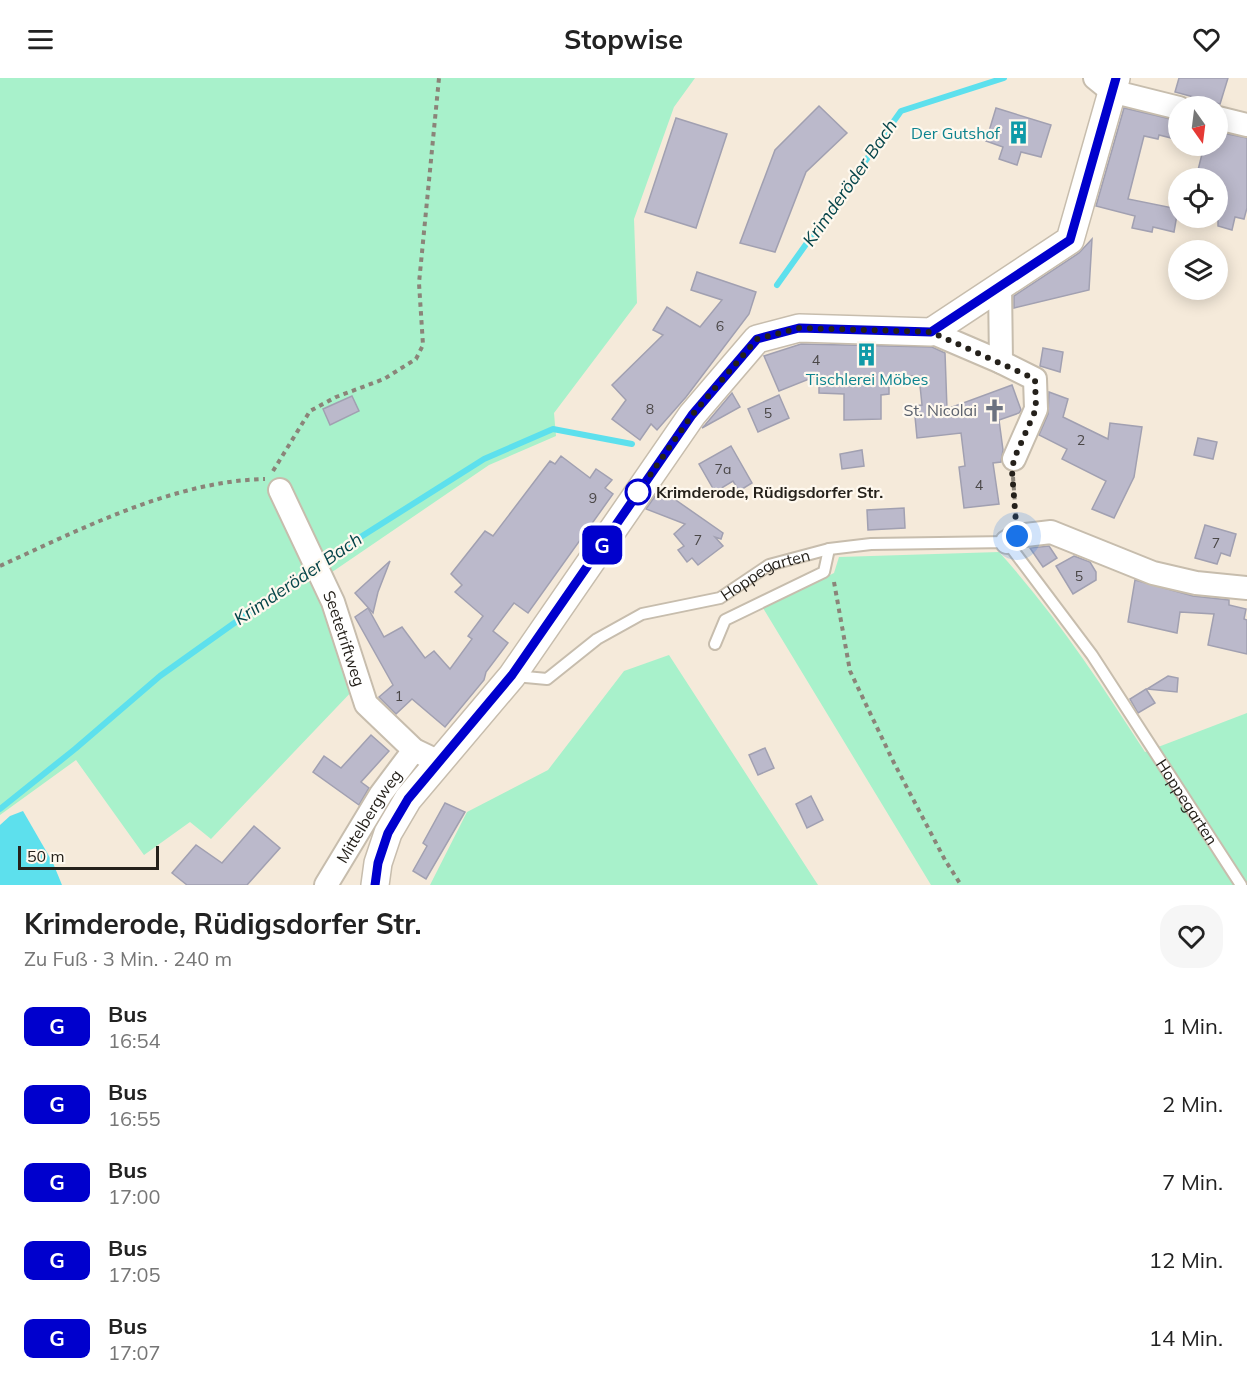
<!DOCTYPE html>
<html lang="de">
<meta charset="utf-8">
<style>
:root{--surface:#fff;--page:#f6f6f6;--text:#222;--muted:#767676}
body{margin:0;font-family:Mulish,sans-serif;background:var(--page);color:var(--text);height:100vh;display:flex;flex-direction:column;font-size:22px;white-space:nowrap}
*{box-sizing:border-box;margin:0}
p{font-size:20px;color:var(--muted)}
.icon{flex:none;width:33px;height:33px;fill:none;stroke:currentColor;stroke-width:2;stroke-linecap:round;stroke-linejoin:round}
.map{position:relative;height:807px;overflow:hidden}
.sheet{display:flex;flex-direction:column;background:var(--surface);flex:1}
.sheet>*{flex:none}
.badge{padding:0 12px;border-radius:9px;font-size:21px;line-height:39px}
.needle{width:39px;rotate:166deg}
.tools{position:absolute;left:1168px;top:18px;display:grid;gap:12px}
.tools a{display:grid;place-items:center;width:60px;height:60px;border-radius:50%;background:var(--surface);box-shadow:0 3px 15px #0003;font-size:30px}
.scale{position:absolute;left:18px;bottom:15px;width:141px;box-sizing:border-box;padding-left:6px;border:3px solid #25211b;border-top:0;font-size:16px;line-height:21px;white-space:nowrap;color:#25211b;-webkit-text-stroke:4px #fef8ee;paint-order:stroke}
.you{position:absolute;width:30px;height:30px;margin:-15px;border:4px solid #fff;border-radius:50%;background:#1a73e8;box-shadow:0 0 0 9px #1a73e833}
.map>.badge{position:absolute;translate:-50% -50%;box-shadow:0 0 0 3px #fff}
.round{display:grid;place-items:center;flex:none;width:63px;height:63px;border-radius:24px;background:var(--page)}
.overview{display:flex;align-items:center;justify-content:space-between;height:102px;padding:0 24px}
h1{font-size:28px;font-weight:700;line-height:45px}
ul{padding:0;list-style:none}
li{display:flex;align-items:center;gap:18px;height:78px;padding:0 24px}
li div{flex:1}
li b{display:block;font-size:22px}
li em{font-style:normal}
li .badge{min-width:66px;font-weight:700;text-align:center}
header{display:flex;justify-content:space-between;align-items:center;height:78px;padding:0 24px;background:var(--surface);font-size:27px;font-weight:700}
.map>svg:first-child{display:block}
.green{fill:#a8f1cb}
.water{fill:#5de0ed}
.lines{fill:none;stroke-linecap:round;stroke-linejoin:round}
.stream{stroke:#5de0ed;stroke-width:6}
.building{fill:#bbb9cb;stroke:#a1a0b1;stroke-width:1.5}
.service-casing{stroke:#c7bdad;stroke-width:14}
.minor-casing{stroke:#c7bdad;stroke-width:26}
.tertiary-casing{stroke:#c7bdad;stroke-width:30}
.path{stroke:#8b8479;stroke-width:4;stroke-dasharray:4.5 4.5;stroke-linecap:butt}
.service{stroke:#fff;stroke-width:10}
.minor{stroke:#fff;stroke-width:22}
.tertiary{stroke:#fff;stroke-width:27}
.line-casing{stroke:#fff;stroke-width:14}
.line{stroke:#0000cd;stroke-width:9}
.walk{stroke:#25211b;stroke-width:6;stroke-dasharray:0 10.8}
.stop-dot{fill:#fff;stroke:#0000cd;stroke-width:3}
.labels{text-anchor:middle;stroke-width:4.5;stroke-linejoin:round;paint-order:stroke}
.number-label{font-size:14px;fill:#4a4747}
.culture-label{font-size:16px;fill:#0d838f;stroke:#fef8ee;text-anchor:end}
.worship-label{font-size:16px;fill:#5b616d;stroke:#fef8ee;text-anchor:end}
.stop-label{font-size:16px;font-weight:bold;fill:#25211b;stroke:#fef8ee;text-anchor:start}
.street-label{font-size:16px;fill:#25211b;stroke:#fef8ee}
.water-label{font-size:18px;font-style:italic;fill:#06454a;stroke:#fef8ee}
</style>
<header><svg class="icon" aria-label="menu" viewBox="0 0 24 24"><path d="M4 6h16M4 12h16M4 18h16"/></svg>Stopwise<svg class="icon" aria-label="heart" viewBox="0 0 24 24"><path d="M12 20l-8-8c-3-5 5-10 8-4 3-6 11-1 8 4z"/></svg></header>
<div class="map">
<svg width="1247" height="807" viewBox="0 0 1247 807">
<rect width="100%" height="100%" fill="#f5eada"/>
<g class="green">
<polygon points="0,0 695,0 674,29 634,141 637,225 554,335 556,358 489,387 316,505 356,609 211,761 190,744 144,777 76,682 0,737"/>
<path d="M999 474C1055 536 1100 604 1145 674L1247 635V807H931L763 530 834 495 839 479Z"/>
<polygon points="669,577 818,807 430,807 467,734 548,692 624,593"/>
</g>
<polygon class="water" points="23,733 53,785 62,807 0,807 0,747 10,738"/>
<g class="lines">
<g class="stream">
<polyline points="777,207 901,33 1004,0"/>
<polyline points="0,731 75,671 160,598 310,491 484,381 553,351 632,366"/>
</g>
</g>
<g class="building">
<polygon points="1179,0 1228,0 1220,26 1175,14"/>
<polygon points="819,28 847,55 806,94 775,174 740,165 775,72"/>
<polygon points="996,30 1051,47 1041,79 1021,74 1017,87 999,81 1003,69 986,63"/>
<polygon points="1124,30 1179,43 1179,62 1159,57 1158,61 1144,58 1128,121 1178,131 1174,154 1153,149 1152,154 1132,150 1135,138 1096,128"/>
<polygon points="676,40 727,56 696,150 645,134"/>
<polygon points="1218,54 1247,60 1247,130 1244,141 1235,139 1232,152 1218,148 1218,100 1196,100 1204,68 1218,68"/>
<polygon points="1092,161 1089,212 1014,230 1014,218 1079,175"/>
<polygon points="697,194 756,214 749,236 686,319 657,352 651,346 640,362 612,341 626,322 612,307 663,257 653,252 667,229 700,249 722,222 691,212"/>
<polygon points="801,266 932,269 945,275 947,331 1012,307 1021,332 1019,335 999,342 1003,372 1001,384 993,385 999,426 964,430 959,389 965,388 961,355 917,360 914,328 922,327 919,298 889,297 889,316 881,317 881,341 844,342 844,316 819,315 819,297 779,313 764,278"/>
<polygon points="1043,270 1063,274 1060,294 1040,288"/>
<polygon points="1049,314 1068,321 1063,339 1108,361 1110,345 1142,349 1134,399 1114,440 1092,431 1106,403 1062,381 1067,371 1039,357 1048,336"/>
<polygon points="732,315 740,329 702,350 705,347"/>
<polygon points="779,317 789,340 758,354 748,331"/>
<polygon points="352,318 359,333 330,347 323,331"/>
<polygon points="1198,360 1217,364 1213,381 1194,377"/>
<polygon points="731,368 752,405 739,413 733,403 715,414 699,386"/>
<polygon points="862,372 864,388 842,391 840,376"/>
<polygon points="561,378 590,400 596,391 612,402 605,410 613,416 528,535 514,525 493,553 508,565 486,594 484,602 445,649 412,621 396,636 379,619 393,607 355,539 368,530 384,559 402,549 425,580 434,573 450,591 472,561 468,558 483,538 455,514 462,507 451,496 485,453 493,458 550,383 555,386"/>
<polygon points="660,411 723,455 721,461 715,459 723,468 698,487 692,480 687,484 678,472 684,468 674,456 685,446 646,431"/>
<polygon points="904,430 905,450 868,452 867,432"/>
<polygon points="1205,447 1236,456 1230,478 1221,475 1217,486 1195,480"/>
<polygon points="1049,468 1057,480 1043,489 1030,470"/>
<polygon points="1074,478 1090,484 1096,494 1096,502 1073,516 1056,488"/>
<polygon points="390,483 378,514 373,535 355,515"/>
<polygon points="1135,502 1193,518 1229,522 1229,527 1246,531 1244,541 1247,542 1247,576 1208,567 1214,536 1180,534 1177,555 1128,544"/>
<polygon points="1168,598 1178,600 1177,614 1147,611"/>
<polygon points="1146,611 1155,625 1138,635 1130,621"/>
<polygon points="371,657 389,673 361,704 369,710 359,727 313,694 324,678 341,690"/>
<polygon points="765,670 774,690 758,697 749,677"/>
<polygon points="811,718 823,742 807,750 796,726"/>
<polygon points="445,725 465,734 426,801 413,793 427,768 423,765"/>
<polygon points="254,748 280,770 247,807 187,807 172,795 196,767 222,785"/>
</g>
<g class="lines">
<defs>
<g id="service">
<polyline points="715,566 725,542 824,494 829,471"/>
<path id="s1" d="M515 598 547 601 597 561 642 536 720 520 769 487 829 471 871 466 1007 464 1092 577 1241 807"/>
</g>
<g id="minor">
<polyline points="1095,0 1111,13 1179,30"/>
<polyline points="1218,40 1247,47"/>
<polyline points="1000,208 1001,284 1035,301 1036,331 1014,381"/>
<polyline points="931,254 1001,284"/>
<path id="s2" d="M280 412 333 524 366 626 414 672 437 683"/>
<polyline points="1007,464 1017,458 1051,454 1153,495 1196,505 1247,510"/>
<path id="s3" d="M326 807 381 716 414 672"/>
</g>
<polyline id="tertiary" points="375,807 378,785 388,755 408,721 512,598 692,337 757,261 799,250 931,254 1070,162 1116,0"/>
</defs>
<use href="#service" class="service-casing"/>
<use href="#minor" class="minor-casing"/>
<use href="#tertiary" class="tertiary-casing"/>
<g class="path">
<polyline points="273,393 310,333 336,319 384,301 416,281 423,267 419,205 439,0"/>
<polyline points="1013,399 1016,440"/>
<path d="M0 488C81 451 174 403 265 401"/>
<polyline points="834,504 850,593 893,683 945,782 961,807"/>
</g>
<use href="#service" class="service"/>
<use href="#minor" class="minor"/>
<use href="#tertiary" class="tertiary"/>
</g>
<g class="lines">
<defs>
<polyline id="line" points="375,807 378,785 388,755 408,721 512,597 692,337 757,261 799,250 931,254 1070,162 1116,0"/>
</defs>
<use href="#line" class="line-casing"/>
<use href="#line" class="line"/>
<polyline class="walk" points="638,414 632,423 692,337 757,261 799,250 931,254 1035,301 1036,331 1014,381 1012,393 1017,458"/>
</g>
<defs>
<symbol id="building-bare" viewBox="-9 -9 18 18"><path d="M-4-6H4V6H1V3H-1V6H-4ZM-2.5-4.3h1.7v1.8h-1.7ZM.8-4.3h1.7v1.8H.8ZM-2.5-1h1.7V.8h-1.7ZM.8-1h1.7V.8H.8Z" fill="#0f9aa8" stroke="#fef8ee" stroke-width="2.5" paint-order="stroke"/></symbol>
<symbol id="church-bare" viewBox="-9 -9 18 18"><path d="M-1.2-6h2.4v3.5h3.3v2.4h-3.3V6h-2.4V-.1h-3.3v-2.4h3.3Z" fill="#6b7280" stroke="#fef8ee" stroke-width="2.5" paint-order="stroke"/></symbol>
</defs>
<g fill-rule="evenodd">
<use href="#building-bare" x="1002" y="38" width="33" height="33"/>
<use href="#building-bare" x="850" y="260" width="33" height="33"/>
<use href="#church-bare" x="978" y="316" width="33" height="33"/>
</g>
<circle class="stop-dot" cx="638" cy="414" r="12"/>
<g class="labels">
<g class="number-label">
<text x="720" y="253">6</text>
<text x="816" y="287">4</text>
<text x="650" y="336">8</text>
<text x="768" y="340">5</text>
<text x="1081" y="367">2</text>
<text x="723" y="396">7a</text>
<text x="979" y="412">4</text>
<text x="593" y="425">9</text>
<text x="698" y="467">7</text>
<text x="1216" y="470">7</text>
<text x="1079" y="503">5</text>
<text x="399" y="623">1</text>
</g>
<g class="culture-label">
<text x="1000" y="61">Der Gutshof</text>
<text x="867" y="307" text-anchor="middle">Tischlerei Möbes</text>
</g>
<g class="worship-label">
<text x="977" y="338">St. Nicolai</text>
</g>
<g class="stop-label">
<text x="656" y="420">Krimderode, Rüdigsdorfer Str.</text>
</g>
<g class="street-label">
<text dy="6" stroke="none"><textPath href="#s1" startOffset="279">Hoppegarten</textPath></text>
<text dy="6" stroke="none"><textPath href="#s2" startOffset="162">Seetetriftweg</textPath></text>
<text dy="6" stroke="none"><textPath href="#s1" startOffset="843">Hoppegarten</textPath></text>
<text dy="6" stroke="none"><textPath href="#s3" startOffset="81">Mittelbergweg</textPath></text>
</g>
<g class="water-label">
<text transform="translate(850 105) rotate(-55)" y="6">Krimderöder Bach</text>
<text transform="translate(298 501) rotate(-34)" y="6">Krimderöder Bach</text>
</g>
</g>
</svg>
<div class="tools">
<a><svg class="needle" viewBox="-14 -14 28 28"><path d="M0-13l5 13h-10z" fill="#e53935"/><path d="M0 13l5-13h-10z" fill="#767676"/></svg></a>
<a><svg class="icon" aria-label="locate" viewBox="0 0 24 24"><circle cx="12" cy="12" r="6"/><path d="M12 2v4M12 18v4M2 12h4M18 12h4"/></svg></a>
<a><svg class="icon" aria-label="layers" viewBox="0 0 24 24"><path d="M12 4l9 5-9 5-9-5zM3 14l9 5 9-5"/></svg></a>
</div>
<div class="scale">50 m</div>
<div class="you" style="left:1017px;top:458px"></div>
<b class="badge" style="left:602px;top:467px;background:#0000cd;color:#fff">G</b>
</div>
<section class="sheet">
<div class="overview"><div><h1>Krimderode, Rüdigsdorfer Str.</h1><p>Zu Fuß · 3 Min. · 240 m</p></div><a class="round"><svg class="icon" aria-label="heart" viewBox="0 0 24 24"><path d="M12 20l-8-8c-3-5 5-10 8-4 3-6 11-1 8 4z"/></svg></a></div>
<ul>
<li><span class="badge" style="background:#0000cd;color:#fff">G</span><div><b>Bus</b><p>16:54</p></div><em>1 Min.</em></li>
<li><span class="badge" style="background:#0000cd;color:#fff">G</span><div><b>Bus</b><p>16:55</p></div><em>2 Min.</em></li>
<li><span class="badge" style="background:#0000cd;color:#fff">G</span><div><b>Bus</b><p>17:00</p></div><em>7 Min.</em></li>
<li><span class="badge" style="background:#0000cd;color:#fff">G</span><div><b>Bus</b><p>17:05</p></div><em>12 Min.</em></li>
<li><span class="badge" style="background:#0000cd;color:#fff">G</span><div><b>Bus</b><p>17:07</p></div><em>14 Min.</em></li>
</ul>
</section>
